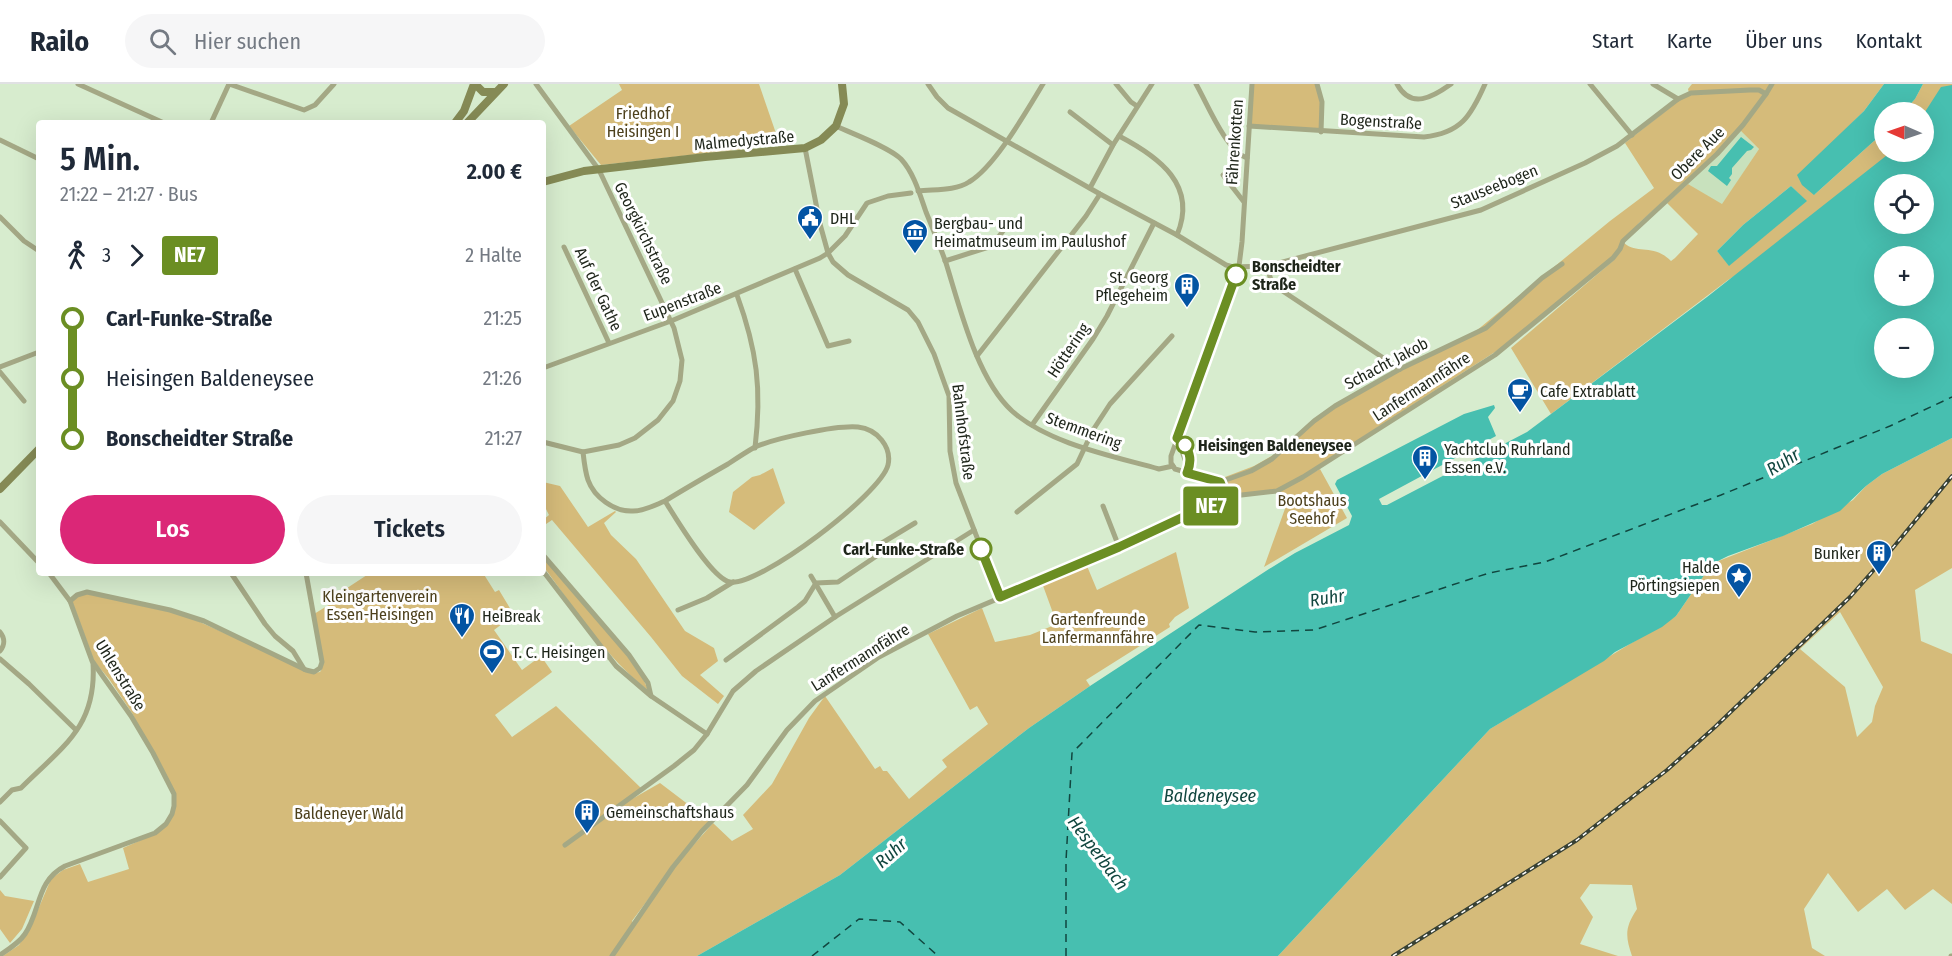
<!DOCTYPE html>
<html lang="de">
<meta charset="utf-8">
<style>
:root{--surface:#fff;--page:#f6f6f7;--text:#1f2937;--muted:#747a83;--line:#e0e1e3;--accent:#db2777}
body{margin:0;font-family:"Fira Sans Condensed",sans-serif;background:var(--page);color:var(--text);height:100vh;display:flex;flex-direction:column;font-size:22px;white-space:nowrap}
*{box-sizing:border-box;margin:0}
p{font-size:20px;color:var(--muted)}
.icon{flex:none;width:33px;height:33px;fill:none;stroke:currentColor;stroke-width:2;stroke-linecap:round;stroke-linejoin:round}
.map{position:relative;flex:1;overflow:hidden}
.panel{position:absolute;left:36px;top:36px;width:510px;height:456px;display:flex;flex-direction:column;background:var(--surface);border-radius:6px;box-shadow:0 6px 24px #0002}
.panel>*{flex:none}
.badge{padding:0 12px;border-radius:4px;font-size:21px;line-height:39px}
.needle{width:39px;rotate:272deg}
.buttons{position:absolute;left:1874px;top:18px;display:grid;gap:12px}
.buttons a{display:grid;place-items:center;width:60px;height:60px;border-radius:50%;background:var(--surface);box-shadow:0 6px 24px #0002;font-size:30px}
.map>.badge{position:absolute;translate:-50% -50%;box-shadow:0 0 0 3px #fff}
.legs{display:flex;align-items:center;gap:9px;height:66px;padding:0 24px;font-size:20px}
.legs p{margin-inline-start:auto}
.summary{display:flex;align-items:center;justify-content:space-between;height:102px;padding:0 24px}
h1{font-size:33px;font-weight:600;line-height:45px}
.action{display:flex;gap:12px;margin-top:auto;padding:12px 24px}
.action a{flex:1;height:69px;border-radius:36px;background:var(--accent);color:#fff;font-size:24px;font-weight:600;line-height:69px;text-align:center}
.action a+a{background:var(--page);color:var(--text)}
ul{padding:0 24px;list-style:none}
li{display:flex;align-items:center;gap:21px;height:60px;font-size:22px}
li i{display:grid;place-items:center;width:9px;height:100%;margin:0 8px;background:currentColor}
li i::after{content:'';width:15px;height:15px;margin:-8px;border:4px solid;border-radius:50%;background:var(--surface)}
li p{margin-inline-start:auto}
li:first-child i{background:linear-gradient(#0000 50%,currentColor 0)}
li:last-child i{background:linear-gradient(currentColor 50%,#0000 0)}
header{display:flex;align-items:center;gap:36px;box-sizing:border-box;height:84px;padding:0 30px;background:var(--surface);border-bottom:2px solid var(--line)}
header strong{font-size:28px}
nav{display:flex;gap:33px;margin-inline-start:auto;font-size:21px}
.search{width:420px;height:54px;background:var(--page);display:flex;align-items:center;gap:15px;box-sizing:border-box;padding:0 21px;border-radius:33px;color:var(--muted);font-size:22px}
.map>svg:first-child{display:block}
.built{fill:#c8e1bd}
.green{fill:#d5bb7a;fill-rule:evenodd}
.water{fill:#47bfb0;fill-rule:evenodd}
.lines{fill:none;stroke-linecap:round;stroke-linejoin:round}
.ferry{stroke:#11463f;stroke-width:1.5;stroke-dasharray:8 6;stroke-linecap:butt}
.street{stroke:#a4a885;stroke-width:5}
.secondary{stroke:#858a55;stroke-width:8}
.rail-casing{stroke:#384134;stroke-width:4}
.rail{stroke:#fff;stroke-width:1.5;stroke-dasharray:4.5;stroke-linecap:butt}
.line-1-casing{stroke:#fff;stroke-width:14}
.line-1{stroke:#6b8e23;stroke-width:9}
.stop-1-dot{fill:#fff;stroke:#6b8e23;stroke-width:3}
.labels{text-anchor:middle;stroke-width:6;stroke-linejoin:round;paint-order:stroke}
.park-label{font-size:16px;fill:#4d401c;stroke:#fff}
.street-label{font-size:16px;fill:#1e251a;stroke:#fff}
.poi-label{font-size:16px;fill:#1e251a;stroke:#fff;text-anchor:start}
.stop-label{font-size:16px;font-weight:bold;fill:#1e251a;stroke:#fff;text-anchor:start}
.water-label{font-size:18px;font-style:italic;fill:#11463f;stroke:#fff}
</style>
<header>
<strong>Railo</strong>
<div class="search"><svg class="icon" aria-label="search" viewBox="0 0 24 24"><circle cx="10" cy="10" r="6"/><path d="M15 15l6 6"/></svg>Hier suchen</div>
<nav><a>Start</a><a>Karte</a><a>Über uns</a><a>Kontakt</a></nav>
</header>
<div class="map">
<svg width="1952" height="872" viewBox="0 0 1952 872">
<rect width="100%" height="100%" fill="#d7ecce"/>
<polygon class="built" points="1740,46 1759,65 1722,121 1688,100"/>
<g class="green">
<polygon points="619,0 759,0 780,61 601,81 569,42 622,6"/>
<polygon points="1252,0 1316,0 1322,18 1321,48 1249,42"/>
<polygon points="1692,0 1771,0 1765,9 1689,9 1688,5"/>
<path d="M1774 0H1884L1864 27 1845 46 1814 111 1884 48V68H1923V28H1903L1915 15 1923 0H1952V69L1884 100 1728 196 1551 330 1511 264 1614 176 1624 159C1638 171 1653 159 1671 177L1675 174 1698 150 1667 119 1688 100 1722 120 1759 65 1740 46ZM1791 102 1806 117 1729 181 1717 167 1743 141Z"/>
<polygon points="1757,7 1765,10 1751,29 1716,70 1639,139 1616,170 1509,259 1302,392 1277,405 1230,411 1225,393 1254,382 1282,366 1337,319 1476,247 1610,137 1654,104 1625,59 1677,18 1689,11"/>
<path d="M1952 354V484L1915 506 1921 557 1952 570V820L1933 805 1905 826 1887 805 1858 828 1828 789 1804 825 1812 864 1825 872H1632C1625 852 1625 843 1637 825L1632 801 1590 800 1580 814 1593 833 1580 860 1618 872H1278L1490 645 1676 532 1707 487 1716 478 1812 440 1853 416 1866 402 1882 390ZM1840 528 1883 603 1875 622 1872 638 1857 653 1845 603 1800 565Z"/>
<polygon points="773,384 785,419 754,446 729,428 733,408 752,393 760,391"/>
<polygon points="1320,385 1347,434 1264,483 1286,422 1277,408"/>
<polygon points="543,398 560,402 588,443 615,427 616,428 604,439 611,451 636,475 685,547 714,564 718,577 700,591 724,612 718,620 682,592 651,553 552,436 543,442 543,436 549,431 543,419"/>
<polygon points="1176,468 1189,524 1175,533 1169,540 1170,543 1086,596 1090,602 1029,644 840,791 697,872 3,872 19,861 34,835 51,795 63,786 80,780 88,798 129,785 123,764 155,750 167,740 176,715 132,629 109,595 94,577 72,517 83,509 184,531 314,589 320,588 322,585 314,530 332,519 338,510 370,489 483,489 495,508 499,506 514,531 494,546 522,586 541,572 552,588 495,631 512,653 556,622 641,704 611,727 660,699 710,737 673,782 632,837 634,841 674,783 713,739 732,757 753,745 743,731 772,700 809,634 825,612 875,685 880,682 883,687 887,687 909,715 947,683 942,676 988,640 977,622 970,626 928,550 982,524 995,558 1030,551 1057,540 1042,499 1087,482 1097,506"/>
<path d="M543 473 626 570 643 595 649 607C605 573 575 525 543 482Z"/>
<polygon points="0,806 5,812 34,817 22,845 10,859 0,845"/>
</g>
<g class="water">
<polygon points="1884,0 1923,0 1915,15 1903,28 1884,28 1884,48 1814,111 1802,101 1797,91 1864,27"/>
<path d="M1952 1V354L1882 390 1866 402 1840 427 1783 452 1728 472 1716 478 1707 487 1676 532 1662 543 1615 568 1604 577 1490 645 1278 872H697L840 791 1029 644 1090 602 1269 485 1295 469 1349 441 1352 432 1335 400 1337 396 1464 330 1494 321 1495 324 1488 333 1496 352 1379 415 1382 421H1387L1527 348 1707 213 1891 68H1923V31L1941 3ZM1884 100H1923V140H1884ZM1923 172V212H1884V172ZM1884 244H1923V284H1884Z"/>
<polygon points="1741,53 1754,63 1751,66 1747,67 1732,84 1732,90 1729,94 1731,96 1727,102 1708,87 1711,82 1717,82"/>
<polygon points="1791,102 1807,117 1729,182 1717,167 1743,141"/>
</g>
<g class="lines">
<g class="ferry">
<polyline points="812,872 859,835 900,838 938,872"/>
<polyline points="1066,872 1066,777 1072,669 1199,541 1255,548 1314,546 1489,489 1545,478 1721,411 1890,342 1952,313"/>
</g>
<g class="street">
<polyline points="78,0 164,39"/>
<polyline points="229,0 304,26 315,21 334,0"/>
<polyline points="536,0 599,86 674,244 682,276 680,297 673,317 658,336 635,354 619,361 583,368 543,358"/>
<polyline points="928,0 937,13 948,24 1100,110 1177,151 1226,181 1233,183 1267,182 1272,200 1400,285"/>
<polyline points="1116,0 1131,18 1137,22"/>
<path d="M1196 0C1207 19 1226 67 1247 74"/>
<polyline points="1317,0 1322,18 1321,48"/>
<path d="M1397 0C1411 26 1433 13 1451 0"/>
<polyline points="1590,0 1632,51"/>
<polyline points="1766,10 1772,0"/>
<polyline points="1070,28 1113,61"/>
<polyline points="211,39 229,0"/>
<path d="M836 42C853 50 889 63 901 75 914 89 920 111 926 128 933 145 940 162 946 179 960 224 977 295 1012 327 1049 360 1113 372 1159 385L1173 382"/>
<path d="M1249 42 1424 53C1461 49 1471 32 1485 0"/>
<path d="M1119 52C1159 73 1198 101 1177 151"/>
<polyline points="0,56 39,75"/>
<polyline points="805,64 820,140 828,169 833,178 848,191 908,226 918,238 934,270 949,312 950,367 956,399 1000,513"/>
<polyline points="1223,91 1244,118"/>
<polyline points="1090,104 1113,61 1152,0"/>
<path d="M918 107C934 105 955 107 969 98 995 83 1027 26 1043 0"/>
<polyline points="0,133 24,157 39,167"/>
<polyline points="564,163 609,259"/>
<polyline points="945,177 992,162 1011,136"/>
<polyline points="1267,182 1481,126 1585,79 1617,62 1678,15"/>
<polyline points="795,185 828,262 849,257"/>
<path d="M737 211C757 266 762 305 755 364"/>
<polyline points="977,272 1086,132 1100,110"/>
<polyline points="0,283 39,268"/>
<polyline points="543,284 671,237 820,174 828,169 845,152 867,119 888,112 911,109"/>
<polyline points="0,288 24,317"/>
<polyline points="1032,341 1093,255 1107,232 1154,139"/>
<path d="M1177 354C1190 364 1193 375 1187 389"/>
<polyline points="1178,356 1188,384"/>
<path d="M583 368C584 377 585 387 588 396 594 413 614 428 633 427 644 427 655 421 665 417 686 404 707 392 728 380 737 374 746 368 755 363 776 354 836 341 858 343 877 345 892 363 888 381 881 410 759 503 730 498 712 495 675 433 665 417"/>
<polyline points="1220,398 1251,387 1272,375 1314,337 1335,322 1400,285 1486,244 1542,194 1562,180"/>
<polyline points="1224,413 1220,398 1175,385 1171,379 1171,372 1239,182 1242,158 1252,0"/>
<polyline points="1103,422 1119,463"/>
<polyline points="1017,428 1077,380 1093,346 1110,320 1172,252"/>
<polyline points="0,438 39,479"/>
<polyline points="543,471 629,571 648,599 651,612"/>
<polyline points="543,487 616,582 651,612 707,650"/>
<polyline points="231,489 265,540 275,552 293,567 304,585"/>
<polyline points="811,492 835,533"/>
<polyline points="70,517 77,511 87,508 170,526 204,537 306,586 314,588 320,584 322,578 306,489"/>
<polyline points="678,526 707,514 733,498"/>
<path d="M0 548C5 554 5 561 0 567"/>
<polyline points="0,575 29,600 76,646"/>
<polyline points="726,576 798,523 805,517 816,499 838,498 881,469 877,462 915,439"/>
<path d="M0 718 12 706 21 704C62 663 97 643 93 579"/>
<polyline points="0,737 26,764 0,793"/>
<polyline points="565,761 674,682 694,666 707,650 733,607 756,587 835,533 974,446"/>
<path d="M0 871C9 865 19 859 25 850 41 826 36 797 65 782L155 749 166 740 172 730 174 722V710L153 669 131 632 92 577 70 517 49 489"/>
<polyline points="612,872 673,783 702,747 747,701 787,646 815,617 879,573 957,532 1087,477 1211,422 1220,417 1224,413 1277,407 1303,393 1495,271 1613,174 1620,165 1623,157 1717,70 1743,41 1766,10 1759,6 1750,6 1691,9 1678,15 1653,0"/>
<polyline points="1951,872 1952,872"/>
</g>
<g class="secondary">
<polyline points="475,0 483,8 495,8"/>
<polyline points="455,39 464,27 474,0"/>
<polyline points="467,39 504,0"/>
<polyline points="543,98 584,87 705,73 805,64 821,56 836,42 844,20 842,0"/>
<polyline points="0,405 39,365"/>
</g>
<defs>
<polyline id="rail" points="1393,872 1577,756 1667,686 1715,643 1850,513 1887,471 1952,392"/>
</defs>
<use href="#rail" class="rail-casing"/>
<use href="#rail" class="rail"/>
</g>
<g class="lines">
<defs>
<path id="line-1" d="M981 465 1000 513 1119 463 1222 415 1224 408 1220 398 1187 389C1193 375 1190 364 1177 354L1236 191"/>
</defs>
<use href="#line-1" class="line-1-casing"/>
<use href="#line-1" class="line-1"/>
</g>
<defs>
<symbol id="civic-pin" viewBox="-11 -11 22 30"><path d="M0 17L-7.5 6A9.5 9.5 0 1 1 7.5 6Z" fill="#0354a3" stroke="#fff"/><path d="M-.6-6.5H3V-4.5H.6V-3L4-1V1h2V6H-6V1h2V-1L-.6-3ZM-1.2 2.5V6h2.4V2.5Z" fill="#fff"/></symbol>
<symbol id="museum-pin" viewBox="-11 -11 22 30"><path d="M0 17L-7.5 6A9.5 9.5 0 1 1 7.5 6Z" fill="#0354a3" stroke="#fff"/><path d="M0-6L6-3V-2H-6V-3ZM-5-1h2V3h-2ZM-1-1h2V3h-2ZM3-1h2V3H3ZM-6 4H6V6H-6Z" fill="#fff"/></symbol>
<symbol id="building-pin" viewBox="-11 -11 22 30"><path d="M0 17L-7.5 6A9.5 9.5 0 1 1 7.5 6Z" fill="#0354a3" stroke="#fff"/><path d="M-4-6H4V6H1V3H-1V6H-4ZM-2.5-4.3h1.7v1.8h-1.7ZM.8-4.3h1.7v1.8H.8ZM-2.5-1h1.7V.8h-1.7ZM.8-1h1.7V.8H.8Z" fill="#fff"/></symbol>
<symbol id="cafe-pin" viewBox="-11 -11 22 30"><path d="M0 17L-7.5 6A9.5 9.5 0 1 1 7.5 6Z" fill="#0354a3" stroke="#fff"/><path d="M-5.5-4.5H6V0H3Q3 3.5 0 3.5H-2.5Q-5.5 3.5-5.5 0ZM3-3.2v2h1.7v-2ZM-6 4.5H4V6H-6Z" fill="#fff"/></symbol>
<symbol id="sight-pin" viewBox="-11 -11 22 30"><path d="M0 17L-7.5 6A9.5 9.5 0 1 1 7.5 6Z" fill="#0354a3" stroke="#fff"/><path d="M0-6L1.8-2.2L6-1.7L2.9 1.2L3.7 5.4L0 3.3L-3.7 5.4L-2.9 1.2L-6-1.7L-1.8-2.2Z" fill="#fff"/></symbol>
<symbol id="restaurant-pin" viewBox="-11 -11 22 30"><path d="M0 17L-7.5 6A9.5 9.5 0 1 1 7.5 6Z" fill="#0354a3" stroke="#fff"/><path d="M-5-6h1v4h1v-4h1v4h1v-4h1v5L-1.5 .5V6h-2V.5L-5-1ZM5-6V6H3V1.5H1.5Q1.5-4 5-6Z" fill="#fff"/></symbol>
<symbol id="stadium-pin" viewBox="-11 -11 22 30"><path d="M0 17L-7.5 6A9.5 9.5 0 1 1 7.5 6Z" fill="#0354a3" stroke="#fff"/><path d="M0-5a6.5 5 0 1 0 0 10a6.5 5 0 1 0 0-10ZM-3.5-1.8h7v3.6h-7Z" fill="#fff"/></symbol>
</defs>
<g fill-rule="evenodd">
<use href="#civic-pin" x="795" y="119" width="30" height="40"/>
<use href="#museum-pin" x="900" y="133" width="30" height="40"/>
<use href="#building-pin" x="1172" y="187" width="30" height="40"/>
<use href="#cafe-pin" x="1505" y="292" width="30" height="40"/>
<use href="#building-pin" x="1410" y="359" width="30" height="40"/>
<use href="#building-pin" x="1864" y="454" width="30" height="40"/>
<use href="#sight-pin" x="1724" y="477" width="30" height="40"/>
<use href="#restaurant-pin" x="447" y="517" width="30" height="40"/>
<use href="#stadium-pin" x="477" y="553" width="30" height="40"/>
<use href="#building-pin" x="572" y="713" width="30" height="40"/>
</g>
<g class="stop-1-dot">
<circle cx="1236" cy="191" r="10"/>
<circle cx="1185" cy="361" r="8"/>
<circle cx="981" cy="465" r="10"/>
</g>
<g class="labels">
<g class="park-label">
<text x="643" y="35">Friedhof<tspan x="643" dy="18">Heisingen I</tspan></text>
<text x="1312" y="422">Bootshaus<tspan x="1312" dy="18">Seehof</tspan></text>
<text x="380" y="518">Kleingartenverein<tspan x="380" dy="18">Essen-Heisingen</tspan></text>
<text x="1098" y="541">Gartenfreunde<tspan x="1098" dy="18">Lanfermannfähre</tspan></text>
<text x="349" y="735">Baldeneyer Wald</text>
</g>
<g class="street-label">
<text transform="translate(1381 37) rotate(3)" y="6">Bogenstraße</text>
<text transform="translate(744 56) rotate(-5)" y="6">Malmedystraße</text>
<text transform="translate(1234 58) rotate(-86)" y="6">Fährenkotten</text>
<text transform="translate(1697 69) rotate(-45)" y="6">Obere Aue</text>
<text transform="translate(1494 102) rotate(-22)" y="6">Stauseebogen</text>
<text transform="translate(644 149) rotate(64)" y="6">Georgkirchstraße</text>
<text transform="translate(599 205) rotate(65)" y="6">Auf der Gathe</text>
<text transform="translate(682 217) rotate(-21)" y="6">Eupenstraße</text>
<text transform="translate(1068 266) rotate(-56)" y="6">Höttering</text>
<text transform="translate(1386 279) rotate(-28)" y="6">Schacht Jakob</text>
<text transform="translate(1421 302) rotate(-33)" y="6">Lanfermannfähre</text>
<text transform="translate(1084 346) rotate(20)" y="6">Stemmering</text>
<text transform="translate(964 348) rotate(83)" y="6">Bahnhofstraße</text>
<text transform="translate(860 573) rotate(-32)" y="6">Lanfermannfähre</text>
<text transform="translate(121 591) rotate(58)" y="6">Uhlenstraße</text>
</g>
<g class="poi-label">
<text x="830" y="140">DHL</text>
<text x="934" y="145">Bergbau- und<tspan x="934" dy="18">Heimatmuseum im Paulushof</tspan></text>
<text x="1168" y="199" text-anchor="end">St. Georg<tspan x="1168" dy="18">Pflegeheim</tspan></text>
<text x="1540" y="313">Cafe Extrablatt</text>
<text x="1444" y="371">Yachtclub Ruhrland<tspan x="1444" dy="18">Essen e.V.</tspan></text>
<text x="1860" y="475" text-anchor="end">Bunker</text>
<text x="1720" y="489" text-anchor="end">Halde<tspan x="1720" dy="18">Pörtingsiepen</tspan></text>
<text x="482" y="538">HeiBreak</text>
<text x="512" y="574">T. C. Heisingen</text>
<text x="606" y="734">Gemeinschaftshaus</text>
</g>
<g class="stop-label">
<text x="1252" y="188">Bonscheidter<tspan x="1252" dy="18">Straße</tspan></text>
<text x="1198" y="367">Heisingen Baldeneysee</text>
<text x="964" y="471" text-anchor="end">Carl-Funke-Straße</text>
</g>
<g class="water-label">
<text transform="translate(1783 378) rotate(-32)" y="6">Ruhr</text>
<text transform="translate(1327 514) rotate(-9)" y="6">Ruhr</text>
<text x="1210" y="718">Baldeneysee</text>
<text transform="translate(891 769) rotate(-41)" y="6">Ruhr</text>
<text transform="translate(1098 769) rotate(53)" y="6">Hesperbach</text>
</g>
</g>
</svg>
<div class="buttons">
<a><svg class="needle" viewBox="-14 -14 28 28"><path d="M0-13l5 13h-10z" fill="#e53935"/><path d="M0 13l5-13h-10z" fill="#747a83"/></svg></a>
<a><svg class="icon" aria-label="locate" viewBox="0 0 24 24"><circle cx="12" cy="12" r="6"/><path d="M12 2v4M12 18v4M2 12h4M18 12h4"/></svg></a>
<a>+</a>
<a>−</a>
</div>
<b class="badge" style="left:1211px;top:422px;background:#6b8e23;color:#fff">NE7</b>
<section class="panel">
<div class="summary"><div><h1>5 Min.</h1><p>21:22 – 21:27 · Bus</p></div><b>2.00 €</b></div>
<div class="legs"><svg class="icon" aria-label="walk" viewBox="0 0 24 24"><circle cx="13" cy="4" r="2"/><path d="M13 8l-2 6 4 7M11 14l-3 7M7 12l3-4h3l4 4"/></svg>3<svg class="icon" aria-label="forward" viewBox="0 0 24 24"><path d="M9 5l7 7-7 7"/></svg><b class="badge" style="background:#6b8e23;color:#fff">NE7</b><p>2 Halte</p></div>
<ul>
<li><i style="color:#6b8e23"></i><b>Carl-Funke-Straße</b><p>21:25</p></li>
<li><i style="color:#6b8e23"></i><span>Heisingen Baldeneysee</span><p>21:26</p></li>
<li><i style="color:#6b8e23"></i><b>Bonscheidter Straße</b><p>21:27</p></li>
</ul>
<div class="action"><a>Los</a><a>Tickets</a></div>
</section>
</div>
